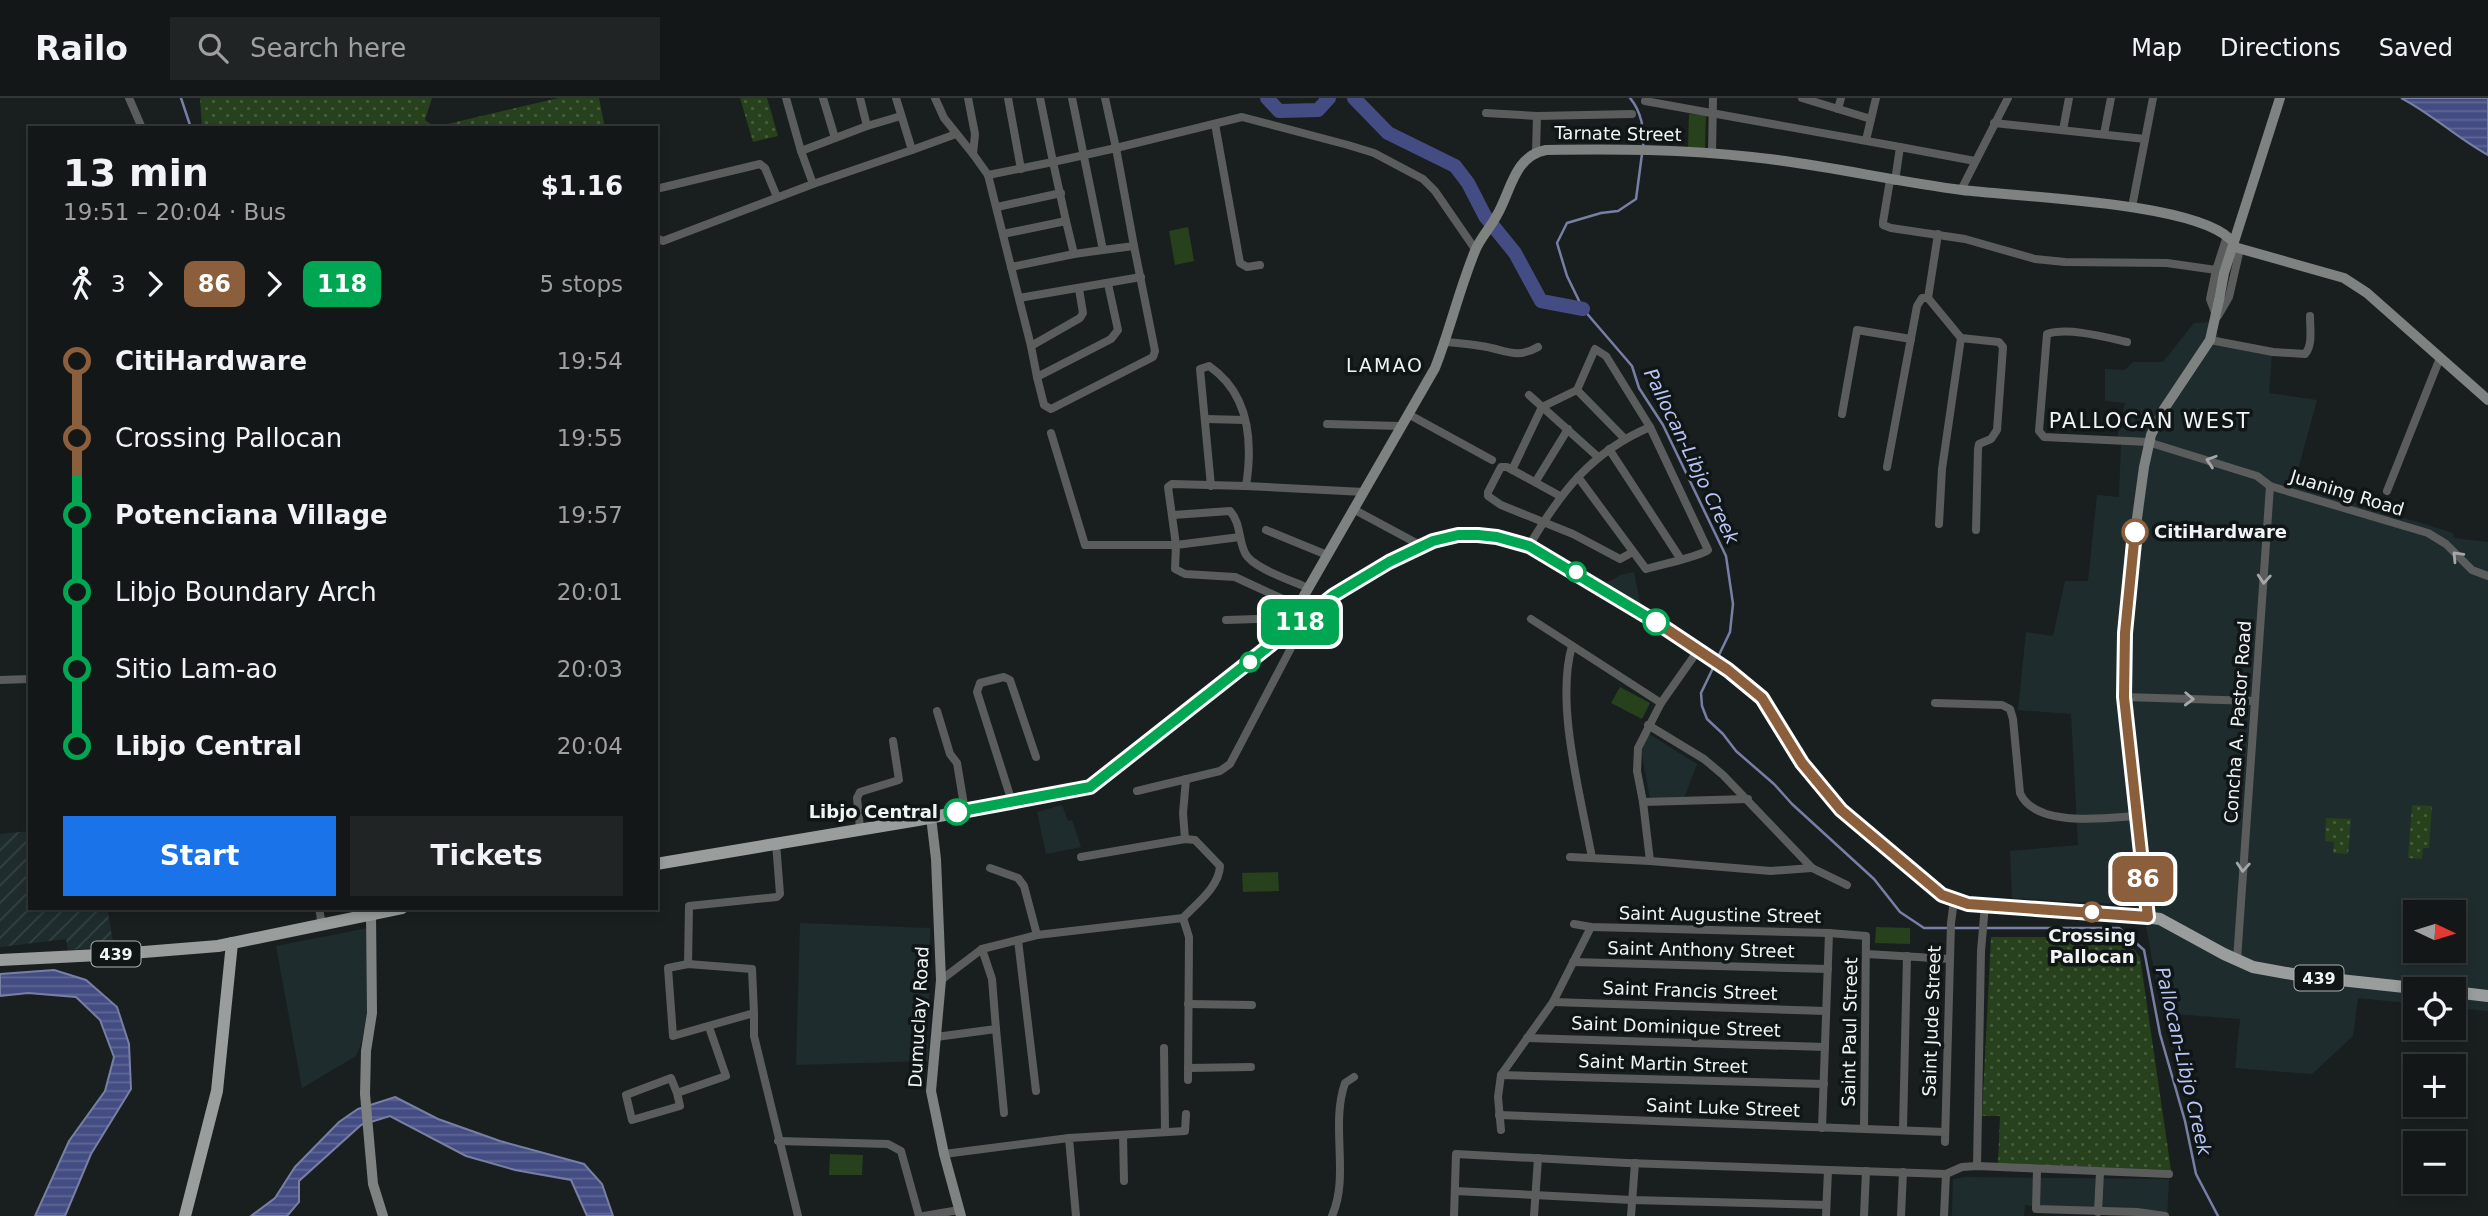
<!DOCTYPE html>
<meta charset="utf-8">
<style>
:root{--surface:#131717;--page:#202424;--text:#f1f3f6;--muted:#9d9fa1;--line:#323636;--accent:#1a73e8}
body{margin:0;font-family:"DejaVu Sans",sans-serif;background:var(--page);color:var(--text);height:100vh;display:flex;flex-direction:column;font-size:26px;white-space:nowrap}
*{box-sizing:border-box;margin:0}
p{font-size:23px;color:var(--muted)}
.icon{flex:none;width:38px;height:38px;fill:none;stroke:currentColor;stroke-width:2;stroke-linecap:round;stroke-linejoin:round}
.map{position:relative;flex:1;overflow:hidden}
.sheet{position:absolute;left:28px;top:28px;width:630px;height:784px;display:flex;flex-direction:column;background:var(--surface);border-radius:0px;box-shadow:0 4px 10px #0003,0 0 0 2px var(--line)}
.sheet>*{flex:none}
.badge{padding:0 14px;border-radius:10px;font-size:24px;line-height:46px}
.needle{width:46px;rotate:94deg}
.buttons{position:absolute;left:2403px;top:802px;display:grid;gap:14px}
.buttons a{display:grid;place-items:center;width:63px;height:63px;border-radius:0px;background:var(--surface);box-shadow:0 4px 10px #0003,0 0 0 2px var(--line);font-size:35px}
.map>.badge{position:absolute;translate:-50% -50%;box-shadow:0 0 0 4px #fff}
.legs{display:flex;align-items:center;gap:10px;height:77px;padding:0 35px;font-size:23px}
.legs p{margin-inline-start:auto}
.overview{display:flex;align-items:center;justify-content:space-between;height:119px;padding:0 35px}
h1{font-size:38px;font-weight:700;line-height:52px}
.cta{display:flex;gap:14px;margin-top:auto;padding:14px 35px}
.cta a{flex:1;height:80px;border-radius:0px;background:var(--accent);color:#fff;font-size:28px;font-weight:700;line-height:80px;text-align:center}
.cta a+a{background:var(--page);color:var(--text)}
ul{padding:0 35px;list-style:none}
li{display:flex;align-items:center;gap:24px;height:77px;font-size:26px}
li i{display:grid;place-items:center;width:10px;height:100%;margin:0 9px;background:currentColor}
li i::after{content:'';width:18px;height:18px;margin:-9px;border:5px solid;border-radius:50%;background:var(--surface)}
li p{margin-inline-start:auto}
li:first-child i{background:linear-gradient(#0000 50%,currentColor 0)}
li:last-child i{background:linear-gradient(currentColor 50%,#0000 0)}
header{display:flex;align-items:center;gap:42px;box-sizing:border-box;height:98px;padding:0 35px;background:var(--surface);border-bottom:2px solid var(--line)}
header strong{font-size:33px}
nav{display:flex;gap:38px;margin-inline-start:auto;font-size:24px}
.search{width:490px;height:63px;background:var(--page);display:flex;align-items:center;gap:18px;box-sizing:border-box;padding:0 24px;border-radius:0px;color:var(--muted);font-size:26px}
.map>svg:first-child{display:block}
.built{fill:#1f2c2e;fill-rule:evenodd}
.industrial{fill:url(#industrial-furrows)}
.grass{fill:url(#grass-dots)}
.pitch{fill:#26411c}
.water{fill:url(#water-rules);stroke:#787fa5;stroke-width:2}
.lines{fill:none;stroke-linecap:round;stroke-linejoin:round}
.stream{stroke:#787fa5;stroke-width:2.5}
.river{stroke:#444d83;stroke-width:14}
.street{stroke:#5b5d5c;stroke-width:8}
.secondary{stroke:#7e8280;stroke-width:10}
.primary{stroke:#999e9c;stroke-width:12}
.secondary-bridge{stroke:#7e8280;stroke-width:10}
.oneway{stroke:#a6a8a8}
.line-1-casing{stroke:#fff;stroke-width:16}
.line-2-casing{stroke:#fff;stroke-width:16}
.line-1{stroke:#8b5e3c;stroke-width:10}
.line-2{stroke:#00a651;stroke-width:10}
.stop-1-dot{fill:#fff;stroke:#8b5e3c;stroke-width:3.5}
.stop-2-dot{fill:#fff;stroke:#00a651;stroke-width:3.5}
.labels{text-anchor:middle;stroke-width:7;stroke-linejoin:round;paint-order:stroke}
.shield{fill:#101616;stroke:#aeb1b2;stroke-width:2}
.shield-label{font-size:16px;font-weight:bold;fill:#f1f4f5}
.street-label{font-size:18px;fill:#f1f4f5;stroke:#101616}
.stop-label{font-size:18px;font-weight:bold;fill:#f1f4f5;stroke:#101616;text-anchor:start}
.neighbourhood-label{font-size:19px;letter-spacing:2px;fill:#f1f4f5;stroke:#101616}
.water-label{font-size:19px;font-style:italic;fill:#bac5f7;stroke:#101616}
.quarter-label{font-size:21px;letter-spacing:2px;fill:#f1f4f5;stroke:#101616}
</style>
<header>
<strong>Railo</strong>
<div class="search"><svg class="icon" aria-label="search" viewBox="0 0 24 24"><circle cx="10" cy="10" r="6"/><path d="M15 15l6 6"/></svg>Search here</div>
<nav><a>Map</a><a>Directions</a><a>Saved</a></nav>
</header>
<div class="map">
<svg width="2488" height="1118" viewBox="0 0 2488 1118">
<defs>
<pattern id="industrial-furrows" width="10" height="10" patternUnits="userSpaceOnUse" patternTransform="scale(1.75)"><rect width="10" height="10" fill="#1f2c2e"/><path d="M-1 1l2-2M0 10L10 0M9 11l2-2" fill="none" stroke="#354143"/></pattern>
<pattern id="grass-dots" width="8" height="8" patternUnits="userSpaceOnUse" patternTransform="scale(1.75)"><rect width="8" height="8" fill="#26411c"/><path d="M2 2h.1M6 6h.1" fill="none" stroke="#465d3e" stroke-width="1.8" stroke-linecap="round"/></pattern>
<pattern id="water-rules" width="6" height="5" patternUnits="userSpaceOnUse" patternTransform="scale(1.75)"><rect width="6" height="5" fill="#444d83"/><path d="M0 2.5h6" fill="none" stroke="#5f6795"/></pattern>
</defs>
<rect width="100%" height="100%" fill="#191f1f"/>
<g class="built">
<path d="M2211 224 2223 246 2272 255 2269 295 2317 302 2294 386 2453 435 2454 440 2488 444V913L2454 910V891H2415V906L2358 900 2353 938 2312 976 2235 970 2240 921 2162 915 2146 828 2134 807 2012 800 2010 753 2078 747 2071 616 2018 612 2026 534 2053 538 2065 483H2088L2097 397 2119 399 2121 346 2116 345 2125 305 2105 303V271L2125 272 2133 264H2163L2194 225ZM2415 814H2454V852H2415Z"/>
<polygon points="1634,474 1641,509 1602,487 1621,477"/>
<polygon points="1649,636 1697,666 1683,703 1650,701 1641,651"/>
<polygon points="1062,707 1068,723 1072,722 1081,749 1046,756 1037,714"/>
<polygon points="800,825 930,830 928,963 796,967"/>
<polygon points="368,830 368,908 362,943 356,958 302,990 276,848"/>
<polygon points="1965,1079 2169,1081 2167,1118 2111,1118 2025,1107 2024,1118 1952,1118 1953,1081"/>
</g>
<polygon class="industrial" points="30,733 30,810 107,810 114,849 68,852 66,841 0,849 0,736"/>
<g class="grass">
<polygon points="200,0 432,0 425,22 433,28 439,28 558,0 599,0 605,30 202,30"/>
<polygon points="740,0 767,0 778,38 753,44"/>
<polygon points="2412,707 2432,708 2429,750 2423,750 2422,761 2408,760"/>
<polygon points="2326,720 2351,721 2348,756 2333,755 2334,744 2325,743"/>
<polygon points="1991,839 2124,839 2140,859 2171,1072 1998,1065 2000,1018 1982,1018"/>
</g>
<g class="pitch">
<polygon points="1689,16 1706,17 1705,51 1688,50"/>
<polygon points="1188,129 1194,163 1175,167 1169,133"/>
<polygon points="1620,589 1650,605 1642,621 1611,605"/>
<polygon points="1278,774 1279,793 1243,794 1242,775"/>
<polygon points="1876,829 1910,830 1910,846 1875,845"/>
<polygon points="830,1056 863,1057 862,1077 829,1077"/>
</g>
<g class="water">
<path d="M2401 0H2488V57C2457 40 2432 16 2401 0Z"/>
<polygon points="54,872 86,882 117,909 129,946 131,991 91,1056 65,1118 35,1118 69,1043 105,993 114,959 100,922 76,899 28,895 0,898 0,876"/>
<polygon points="395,999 438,1021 500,1043 584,1066 602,1086 613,1118 587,1118 571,1082 515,1072 466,1058 390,1018 361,1027 299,1083 299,1104 287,1118 251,1118 275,1100 295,1069 339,1024 358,1011"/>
</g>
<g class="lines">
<g class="stream">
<polyline points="181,0 191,30"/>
<path d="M1630 0C1641 13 1645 32 1643 49"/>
<polyline points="1642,56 1636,101 1618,113 1601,115 1567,125 1557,145 1567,178 1583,211 1632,268 1639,290 1663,327 1726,458 1733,506 1730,534 1718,559"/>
<polyline points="1714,568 1701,595 1702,608 1707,621 1723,636 1736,653 1774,686 1792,706 1874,781 1900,814 1924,830 2119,830 2144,852 2160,936 2185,1023 2196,1076 2218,1118"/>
</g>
<g class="river">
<polyline points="1267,0 1279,13 1318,12 1329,0"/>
<polyline points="1354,0 1388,35 1455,68 1468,85 1485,118 1515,155 1541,203 1583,211"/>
</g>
<g class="street">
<polyline points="129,0 142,30"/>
<polyline points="786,0 801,53"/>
<polyline points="823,0 835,40"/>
<polyline points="860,0 867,28 801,53 813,86 912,52 896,0"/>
<polyline points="935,0 944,20 973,56 975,36 968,0"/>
<polyline points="1008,0 1021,71"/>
<polyline points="1040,0 1053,64 988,77 1011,169 1074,156"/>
<polyline points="1105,0 1116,50 1242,19 1348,47 1374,55 1423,81 1435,93 1475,151"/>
<polyline points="1802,0 1871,21"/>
<polyline points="1645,3 1900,49 1895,83"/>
<polyline points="1838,11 1841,0"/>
<polyline points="1486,15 1537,18"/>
<polyline points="1994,25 2145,41"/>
<polyline points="1215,26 1240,165 1247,169 1260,167"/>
<polyline points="867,28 901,18"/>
<polyline points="2063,32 2069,0"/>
<polyline points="2104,36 2111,0"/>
<polyline points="1866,42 1876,0"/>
<polyline points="1900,49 1975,63"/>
<polyline points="912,52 956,36"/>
<polyline points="1536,54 1537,18 1632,16"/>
<polyline points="1712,55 1713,0"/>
<polyline points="973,56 988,77"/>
<polyline points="1890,82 1883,124 1883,127 1891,130 1965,141 2035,161 2065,164 2167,165 2216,172"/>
<polyline points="656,91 760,66 765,70 777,99"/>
<polyline points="1961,92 2008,0"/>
<polyline points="997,109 1061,95"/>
<polyline points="2132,109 2153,0"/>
<polyline points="1066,123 1053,64 1116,50 1134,148 1103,152 1072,0"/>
<polyline points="1003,136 1066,123 1074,156 1103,152"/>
<polyline points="656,140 663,143 813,86"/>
<polyline points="1011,169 1031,248"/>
<polyline points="1079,191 1083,215 1080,220 1031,248 1037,279 1111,241 1118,232 1108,186"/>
<polyline points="1019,200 1141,179"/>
<polyline points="1928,200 1961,240 1999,244 2003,249 1997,332 1991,341 1979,346 1978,351 1976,432"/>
<polyline points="2216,217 2210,201 2216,172 2227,138"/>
<polyline points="2218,218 2229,199 2240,151"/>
<path d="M2210 242 2273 254 2305 256C2313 247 2310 231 2310 218"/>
<path d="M1446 244C1458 245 1470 246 1481 248 1504 251 1516 262 1538 249"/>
<path d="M2127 244C2105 239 2068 229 2047 236L2039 333 2044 339 2148 344 2257 378 2270 388 2428 435 2446 446 2472 472 2488 478"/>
<polyline points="1037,279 1044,307 1051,311 1153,259 1155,253 1134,148"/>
<polyline points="1577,292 1624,340"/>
<polyline points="1529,297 1598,359"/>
<polyline points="1408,316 1492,362"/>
<polyline points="1842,316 1857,232 1911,241"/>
<polyline points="1206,321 1245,322"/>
<polyline points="1327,326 1400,328"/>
<polyline points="1051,335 1085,447 1176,447 1240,439"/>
<polyline points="1609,351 1680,460"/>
<polyline points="1887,369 1917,208 1922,200 1928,200 1938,136"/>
<path d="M1512 372 1542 309 1577 292 1595 251 1606 258 1650 329 1708 452C1699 459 1659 467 1646 471L1578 379"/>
<polyline points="1536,383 1568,331"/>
<path d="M1211 388 1200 271 1209 268C1250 296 1253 344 1246 388L1172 386 1168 389 1176 447 1175 471 1185 476 1235 479 1298 508"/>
<polyline points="1246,388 1364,394"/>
<polyline points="2387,393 2440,260"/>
<polyline points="1560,398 1507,369 1501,369 1488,394 1488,398 1501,407 1573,436 1620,461 1633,454"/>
<polyline points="1353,411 1420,447"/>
<path d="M1173 417 1230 413C1241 425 1238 441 1245 455 1252 470 1293 483 1308 490"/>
<polyline points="1939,426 1942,371 1961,240"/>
<polyline points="1266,432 1327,457"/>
<path d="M1529 448C1560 395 1591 354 1650 329"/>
<polyline points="1531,521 1661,605"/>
<polyline points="1226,522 1291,520"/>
<path d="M1572 548C1555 606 1581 699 1592 760"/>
<polyline points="0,582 30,581"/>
<polyline points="2124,599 2255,603"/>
<path d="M1935 605 2002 607 2010 611 2013 621 2020 695C2035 730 2106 720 2137 718"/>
<polyline points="937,613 950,656 957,665 965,713"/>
<polyline points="1648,627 1704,661 1723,677 1812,770 1847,787"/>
<polyline points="1137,693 1220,673 1230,666 1291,550 1291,531"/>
<polyline points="1012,704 977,594 980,585 1004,579 1010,582 1036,659"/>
<polyline points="1643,704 1748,701"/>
<polyline points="860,730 857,700 860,694 899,682 893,643"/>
<polyline points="1185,741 1183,715 1186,681"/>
<path d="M1081 759 1185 741 1195 742 1220 768C1219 789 1197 805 1183 820"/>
<polyline points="1570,759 1650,763 1771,773 1812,770"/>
<polyline points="1650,763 1643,704 1637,673 1638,650 1661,605 1699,551"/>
<polyline points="990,770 1018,780 1024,788 1037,837"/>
<polyline points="319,810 322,827"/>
<polyline points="1574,826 1591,829 1829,835 1866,838 1864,1030"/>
<polyline points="1018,842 1036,993"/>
<polyline points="982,851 1037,837 1183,820 1189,839 1188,982"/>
<polyline points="1867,856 1950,861"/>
<polyline points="2237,862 2270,388"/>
<polyline points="1573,864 1828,871"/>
<polyline points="688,866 689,808 777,799 780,796 776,745"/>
<polyline points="1553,904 1826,913"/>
<polyline points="1188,906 1252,907"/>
<polyline points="754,915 752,871 688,866 668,870 673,938 754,915 754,938 798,1118"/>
<polyline points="996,931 1004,1015"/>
<polyline points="936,939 996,931 992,881 982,851 941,882"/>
<polyline points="1527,940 1825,949"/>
<polyline points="1164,950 1165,1033"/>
<polyline points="1188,970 1251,969"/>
<polyline points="1501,977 1824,986"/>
<polyline points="677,995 680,1008 632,1022 626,997 671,980 677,995 726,978 709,929"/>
<polyline points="1499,1017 1945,1034"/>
<polyline points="1822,1030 1829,835"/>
<polyline points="1903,1031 1907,858"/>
<polyline points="1501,1032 1498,999 1501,977 1553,904 1591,829"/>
<polyline points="1123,1037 1124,1083"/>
<polyline points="778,1043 888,1046 901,1053 919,1118"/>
<polyline points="1945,1044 1951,825 1954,802"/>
<polyline points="944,1056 1069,1040"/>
<polyline points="1977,1068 1981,853 1985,807"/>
<polyline points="2037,1072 2036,1111 2137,1114 2165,1118"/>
<polyline points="1455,1093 1632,1102 1826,1107"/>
<polyline points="2098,1114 2100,1074"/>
<polyline points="924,1118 959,1112"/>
<polyline points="1076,1118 1069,1040 1185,1033 1186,1016"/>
<path d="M1332 1118C1350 1077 1330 1028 1345 985L1354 979"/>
<polyline points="1454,1118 1456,1056 1627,1065 1946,1076 1962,1069 1977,1068 2169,1076"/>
<polyline points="1534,1118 1538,1060"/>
<polyline points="1631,1118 1635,1065"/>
<polyline points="1826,1118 1828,1072"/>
<polyline points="1864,1118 1866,1073"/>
<polyline points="1901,1118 1903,1074"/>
<polyline points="1944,1118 1946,1076"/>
</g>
<g class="secondary">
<polyline points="2238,150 2344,180 2367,195 2488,302"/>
<path d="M1291 531V520L1298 508 1435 270C1450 232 1459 192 1475 153 1480 140 1491 129 1497 117 1511 93 1514 58 1546 52 1615 51 1684 51 1752 59 1822 66 1891 83 1962 92 2019 99 2192 104 2230 141"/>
<polyline points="931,719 936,761 941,882 931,993 944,1056 961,1118"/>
<polyline points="371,816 372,915 366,953 365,996 373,1086 383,1118"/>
<polyline points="2148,819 2124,599 2125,535 2132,457 2144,369 2151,337 2164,311 2210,242 2219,202"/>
</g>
<g class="primary">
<polyline points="656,766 918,722 1090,689 1291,531 1367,476 1420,447 1458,437 1478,437 1512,443 1542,455 1666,530 1747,586 1762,600 1773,615 1802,665 1841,712 1942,797 1968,806 2122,816 2160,821 2224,856 2253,869 2303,878 2423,891"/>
<polyline points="0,862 119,856 218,848 402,810"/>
<polyline points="2454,894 2488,898"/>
<polyline points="185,1118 217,993 232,845"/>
</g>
<polyline class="secondary-bridge" points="2219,202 2224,175 2280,0"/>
</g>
<defs><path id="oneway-chevron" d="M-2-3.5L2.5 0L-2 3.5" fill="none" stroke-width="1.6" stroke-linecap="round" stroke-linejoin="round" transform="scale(1.75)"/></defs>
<g class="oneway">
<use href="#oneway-chevron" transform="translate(2211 363) rotate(-162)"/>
<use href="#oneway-chevron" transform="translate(2457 458) rotate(-134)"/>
<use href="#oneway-chevron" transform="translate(2264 481) rotate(94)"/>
<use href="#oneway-chevron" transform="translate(2189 601) rotate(2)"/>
<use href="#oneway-chevron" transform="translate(2243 769) rotate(94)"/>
</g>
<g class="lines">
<defs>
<polyline id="line-1" points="1656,524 1728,572 1762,600 1802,665 1841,712 1942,797 1968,806 2148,819 2124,599 2125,535 2135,434"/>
<polyline id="line-2" points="957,714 1090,689 1334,497 1389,464 1433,443 1458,437 1478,437 1497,439 1529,448 1656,524"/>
</defs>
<use href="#line-1" class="line-1-casing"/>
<use href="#line-2" class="line-2-casing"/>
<use href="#line-1" class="line-1"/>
<use href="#line-2" class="line-2"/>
</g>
<g class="stop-1-dot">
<circle cx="2135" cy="434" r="12"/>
<circle cx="2092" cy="814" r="9"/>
</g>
<g class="stop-2-dot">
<circle cx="1576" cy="474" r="9"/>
<circle cx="1656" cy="524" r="12"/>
<circle cx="1250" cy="564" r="9"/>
<circle cx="957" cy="714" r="12"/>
</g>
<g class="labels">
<g class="shield">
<rect x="91.5" y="843.5" width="49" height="25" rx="5"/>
<rect x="2294.5" y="867.5" width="49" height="25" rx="5"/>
</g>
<g class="shield-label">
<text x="116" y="862">439</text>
<text x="2319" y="886">439</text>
</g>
<g class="street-label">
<text transform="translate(1618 36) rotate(1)" y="6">Tarnate Street</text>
<text transform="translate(2347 395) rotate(17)" y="6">Juaning Road</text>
<text transform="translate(2238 624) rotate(-86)" y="6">Concha A. Pastor Road</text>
<text transform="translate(1720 817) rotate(1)" y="6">Saint Augustine Street</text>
<text transform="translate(1701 852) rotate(1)" y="6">Saint Anthony Street</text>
<text transform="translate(1690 893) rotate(2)" y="6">Saint Francis Street</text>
<text transform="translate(919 919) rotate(-87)" y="6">Dumuclay Road</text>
<text transform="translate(1932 923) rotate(-88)" y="6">Saint Jude Street</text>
<text transform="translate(1676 929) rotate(2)" y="6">Saint Dominique Street</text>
<text transform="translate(1850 934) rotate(-89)" y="6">Saint Paul Street</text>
<text transform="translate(1663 966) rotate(2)" y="6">Saint Martin Street</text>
<text transform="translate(1723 1010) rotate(2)" y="6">Saint Luke Street</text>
</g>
<g class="stop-label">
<text x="2154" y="440">CitiHardware</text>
<text x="938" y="720" text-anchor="end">Libjo Central</text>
<text x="2092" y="844" text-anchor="middle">Crossing<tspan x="2092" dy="21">Pallocan</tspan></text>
</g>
<g class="neighbourhood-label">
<text x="1385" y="274">LAMAO</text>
</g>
<g class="water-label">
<text transform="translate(1692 358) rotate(64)" y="7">Pallocan-Libjo Creek</text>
<text transform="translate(2184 963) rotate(77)" y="7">Pallocan-Libjo Creek</text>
</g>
<g class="quarter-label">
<text x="2150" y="330">PALLOCAN WEST</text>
</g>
</g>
</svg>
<div class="buttons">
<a><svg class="needle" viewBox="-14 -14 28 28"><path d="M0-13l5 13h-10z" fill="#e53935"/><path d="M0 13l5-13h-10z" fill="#9d9fa1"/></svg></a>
<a><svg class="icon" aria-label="locate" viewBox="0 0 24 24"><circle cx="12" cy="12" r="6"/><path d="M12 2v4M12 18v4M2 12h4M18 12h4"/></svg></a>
<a>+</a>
<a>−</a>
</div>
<b class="badge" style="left:2143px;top:781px;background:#8b5e3c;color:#fff">86</b>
<b class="badge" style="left:1300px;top:524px;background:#00a651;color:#fff">118</b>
<section class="sheet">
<div class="overview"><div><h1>13 min</h1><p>19:51 – 20:04 · Bus</p></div><b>$1.16</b></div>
<div class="legs"><svg class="icon" aria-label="walk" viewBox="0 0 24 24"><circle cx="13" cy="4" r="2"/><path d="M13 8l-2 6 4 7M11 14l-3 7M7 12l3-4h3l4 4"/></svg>3<svg class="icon" aria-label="forward" viewBox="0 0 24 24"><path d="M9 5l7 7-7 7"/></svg><b class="badge" style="background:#8b5e3c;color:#fff">86</b><svg class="icon" aria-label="forward" viewBox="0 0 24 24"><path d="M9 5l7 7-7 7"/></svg><b class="badge" style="background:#00a651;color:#fff">118</b><p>5 stops</p></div>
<ul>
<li><i style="color:#8b5e3c"></i><b>CitiHardware</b><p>19:54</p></li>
<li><i style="color:#8b5e3c"></i><span>Crossing Pallocan</span><p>19:55</p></li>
<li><i style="color:#00a651"></i><b>Potenciana Village</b><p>19:57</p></li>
<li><i style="color:#00a651"></i><span>Libjo Boundary Arch</span><p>20:01</p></li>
<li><i style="color:#00a651"></i><span>Sitio Lam-ao</span><p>20:03</p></li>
<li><i style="color:#00a651"></i><b>Libjo Central</b><p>20:04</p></li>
</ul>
<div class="cta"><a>Start</a><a>Tickets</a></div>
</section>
</div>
